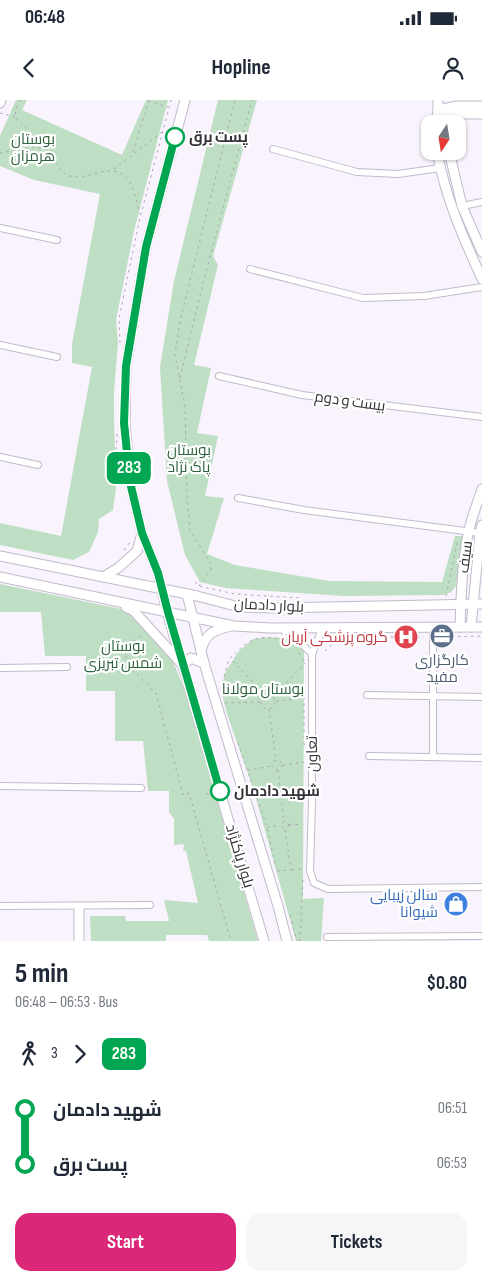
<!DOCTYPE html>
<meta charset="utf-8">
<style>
:root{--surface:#fff;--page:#f6f6f7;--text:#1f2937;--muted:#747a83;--accent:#db2777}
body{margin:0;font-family:"Sofia Sans Condensed",Cairo,sans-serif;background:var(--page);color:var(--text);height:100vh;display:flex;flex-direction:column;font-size:19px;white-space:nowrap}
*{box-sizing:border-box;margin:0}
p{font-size:16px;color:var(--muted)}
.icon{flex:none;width:28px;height:28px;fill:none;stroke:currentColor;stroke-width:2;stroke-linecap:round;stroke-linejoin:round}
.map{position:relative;height:841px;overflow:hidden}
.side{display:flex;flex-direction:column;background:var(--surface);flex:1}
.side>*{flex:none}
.badge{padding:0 10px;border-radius:8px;font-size:18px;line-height:32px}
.needle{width:32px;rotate:192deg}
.buttons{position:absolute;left:421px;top:15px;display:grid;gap:10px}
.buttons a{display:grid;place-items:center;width:45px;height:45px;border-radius:10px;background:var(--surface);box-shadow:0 1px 4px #0004;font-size:25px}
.map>.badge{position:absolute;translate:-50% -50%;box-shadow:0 0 0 2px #fff}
.legs{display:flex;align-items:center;gap:8px;height:55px;padding:0 15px;font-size:16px}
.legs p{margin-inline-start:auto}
.head{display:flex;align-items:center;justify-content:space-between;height:85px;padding:0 15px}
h1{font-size:28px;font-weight:700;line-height:38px}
.primary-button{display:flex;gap:10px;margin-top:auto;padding:10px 15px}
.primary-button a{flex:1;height:58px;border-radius:15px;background:var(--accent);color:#fff;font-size:20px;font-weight:700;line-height:58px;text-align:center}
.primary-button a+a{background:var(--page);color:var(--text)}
ul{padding:0 15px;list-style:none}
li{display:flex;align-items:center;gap:18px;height:55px;font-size:19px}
li i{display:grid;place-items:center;width:8px;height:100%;margin:0 6px;background:currentColor}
li i::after{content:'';width:12px;height:12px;margin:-6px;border:4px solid;border-radius:50%;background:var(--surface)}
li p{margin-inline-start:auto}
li:first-child i{background:linear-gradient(#0000 50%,currentColor 0)}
li:last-child i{background:linear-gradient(currentColor 50%,#0000 0)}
.status{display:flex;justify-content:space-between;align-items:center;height:35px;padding:0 25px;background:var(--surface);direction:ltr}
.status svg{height:14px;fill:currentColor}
header{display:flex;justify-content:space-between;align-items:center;height:65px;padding:0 15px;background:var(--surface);font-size:22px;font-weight:700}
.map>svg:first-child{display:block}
.green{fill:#bedfc4}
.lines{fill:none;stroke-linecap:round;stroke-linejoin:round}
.street-casing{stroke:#c2baca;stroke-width:8}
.secondary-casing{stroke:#c2baca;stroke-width:11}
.path{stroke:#aba6af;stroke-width:1;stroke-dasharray:2.5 4;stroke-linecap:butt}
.street{stroke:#fff;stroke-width:6}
.secondary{stroke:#fff;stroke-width:9}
.line-1-casing{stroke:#fff;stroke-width:11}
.line-1{stroke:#00a651;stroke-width:8}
.stop-1-dot{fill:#fff;stroke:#00a651;stroke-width:2.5}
.labels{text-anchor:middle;stroke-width:4.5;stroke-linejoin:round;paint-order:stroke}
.stop-label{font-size:15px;font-weight:bold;fill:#353138;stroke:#fff;text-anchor:start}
.park-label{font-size:15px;fill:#2d623b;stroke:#fff}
.street-label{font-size:15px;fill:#353138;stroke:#fff}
.health-label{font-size:15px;fill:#be3a42;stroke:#fff;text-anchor:end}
.service-label{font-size:15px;fill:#4e5e75;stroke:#fff}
.shop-label{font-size:15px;fill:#366cbe;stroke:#fff;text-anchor:end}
</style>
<div class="status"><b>06:48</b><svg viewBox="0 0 49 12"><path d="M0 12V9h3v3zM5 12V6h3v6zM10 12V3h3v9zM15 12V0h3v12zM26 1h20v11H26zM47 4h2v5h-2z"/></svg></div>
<header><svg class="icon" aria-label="back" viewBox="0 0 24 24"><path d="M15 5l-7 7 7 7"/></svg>Hopline<svg class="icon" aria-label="person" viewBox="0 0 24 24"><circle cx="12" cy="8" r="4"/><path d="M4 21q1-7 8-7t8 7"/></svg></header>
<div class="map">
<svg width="482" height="841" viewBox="0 0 482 841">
<rect width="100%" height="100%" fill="#f8f3fd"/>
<g class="green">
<polygon points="16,0 27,0 22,10 122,55 146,0 168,0 134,131 116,220 118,243 114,291 114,319 116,388 113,410 99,419 98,432 89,452 73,460 0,445 0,423 61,436 92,267 72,263 72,244 100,94 34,80 0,66 0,36"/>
<polygon points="218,0 257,0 213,156 218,165 194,265 211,268 197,333 218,336 205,396 224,398 207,454 235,465 329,481 442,482 455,436 463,436 456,486 451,492 444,495 344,496 226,488 200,482 185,455 167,381 160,267 174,181"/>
<polygon points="0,484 126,510 139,521 171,557 184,588 258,841 209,841 207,835 166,835 166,841 91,841 90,816 125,816 126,821 169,821 164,800 198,803 186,751 183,751 184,744 174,745 174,719 169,712 169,691 148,691 143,641 115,641 115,591 86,591 86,556 45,556 41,512 0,512"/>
<path d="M270 537C283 538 297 538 304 551L303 799 324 798 321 841H296L253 688 227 614 221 590 225 573 238 552 253 539Z"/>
</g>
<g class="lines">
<defs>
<g id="street">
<polyline points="273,49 357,72 398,74 440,68"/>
<polyline points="462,106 482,102"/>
<polyline points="0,128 57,140"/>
<polyline points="250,169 363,198 424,196 482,187"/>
<polyline points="0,245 57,257"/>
<polyline points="219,276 302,295 482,317"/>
<polyline points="0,357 38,365"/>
<polyline points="238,398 304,410 480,433"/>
<polyline points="323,527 312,554 312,702 310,771 314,783 328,789 482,787"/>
<polyline points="281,528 302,544 312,554"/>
<polyline points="433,528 433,657"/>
<polyline points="0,568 67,567"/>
<polyline points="367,595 482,597"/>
<polyline points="369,656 482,658"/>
<polyline points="0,686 141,688"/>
<polyline points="0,806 150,805"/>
<polyline points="327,837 482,836"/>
</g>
<g id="secondary">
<polyline points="185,0 146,147 126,266 125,323 130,382 142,433 158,473 167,512 264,841"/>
<polyline points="0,3 1,0"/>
<polyline points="443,9 457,6 482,6"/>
<polyline points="438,10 458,14 482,14"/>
<polyline points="436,24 438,10 438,0"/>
<path d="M437 51C445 97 463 137 482 179"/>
<polyline points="449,51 462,106 482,152"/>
<polyline points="0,456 197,496 239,507 275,508 482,504"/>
<polyline points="0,477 234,526 270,528 482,527"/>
<polyline points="103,477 118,468 137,451 142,433"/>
<polyline points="187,494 204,563 278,806 287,841"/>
<polyline points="126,507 133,510 181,563"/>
<path d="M460 527C461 496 462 465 468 434 471 419 477 404 482 389"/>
<polyline points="471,527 480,433 482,425"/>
<path d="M201 550C206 533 214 530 231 526"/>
<polyline points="183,565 191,558 204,563"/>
<polyline points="79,807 79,841"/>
</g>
</defs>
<use href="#street" class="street-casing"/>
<use href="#secondary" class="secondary-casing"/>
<g class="path">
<path d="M20 0 16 8 15 18C26 26 31 33 34 46"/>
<polyline points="148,1 168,7"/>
<polyline points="0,13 15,17"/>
<polyline points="133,52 149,0"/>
<path d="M0 53 34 47 51 50C53 55 54 60 57 65 75 96 110 53 129 81 135 91 137 103 140 114"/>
<polyline points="114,69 162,32"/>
<polyline points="120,243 119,219 139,122 171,0"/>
<polyline points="180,278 204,179 252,0"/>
<polyline points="117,334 116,352 120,370"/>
<polyline points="124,450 130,442"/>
<polyline points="195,482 199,486 235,494 300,498"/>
<polyline points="199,486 211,469 211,464 190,430 187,395 185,306 175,255 180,221 235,0"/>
<polyline points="446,496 458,439"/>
<polyline points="378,537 424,537"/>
<polyline points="445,537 482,536"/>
<circle cx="118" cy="556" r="8"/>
<polyline points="123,549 142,535"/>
<polyline points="325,551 341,536"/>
<polyline points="299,553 305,562"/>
<polyline points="123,561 156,593 183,695 189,693 231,841"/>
<polyline points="221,589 229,559"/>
<circle cx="268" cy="602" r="7"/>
<path d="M266 596 230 558C250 539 256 534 284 540"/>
<polyline points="273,597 305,563"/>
<polyline points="276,601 304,598"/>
<polyline points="225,603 261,602"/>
<polyline points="269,609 276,661"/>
<polyline points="238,643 267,727 276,768"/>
<polyline points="304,645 304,586"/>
<circle cx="277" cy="665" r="5"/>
<polyline points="283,665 304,662"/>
<polyline points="248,670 272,666"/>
<polyline points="278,670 284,722"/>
<polyline points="206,694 212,693"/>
<circle cx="285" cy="725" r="3.5"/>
<polyline points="289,725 303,724"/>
<polyline points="267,727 280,725"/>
<polyline points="292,770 303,769"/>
<polyline points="277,771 291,770 285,729"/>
<polyline points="290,815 297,841"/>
<polyline points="300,841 303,776"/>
</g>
<use href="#street" class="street"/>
<use href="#secondary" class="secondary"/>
</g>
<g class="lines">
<defs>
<polyline id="line-1" points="175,37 146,147 126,266 124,323 130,382 142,433 158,473 168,512 220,691"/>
</defs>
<use href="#line-1" class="line-1-casing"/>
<use href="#line-1" class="line-1"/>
</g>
<defs>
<symbol id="office-disc" viewBox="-11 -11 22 22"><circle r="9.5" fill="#5c6f8a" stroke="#fff"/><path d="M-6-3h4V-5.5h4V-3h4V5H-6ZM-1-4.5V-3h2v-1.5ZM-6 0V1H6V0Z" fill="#fff"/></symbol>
<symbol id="hospital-disc" viewBox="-11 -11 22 22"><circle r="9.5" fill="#e0444e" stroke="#fff"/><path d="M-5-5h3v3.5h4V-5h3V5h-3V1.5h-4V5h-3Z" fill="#fff"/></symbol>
<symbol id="shop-disc" viewBox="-11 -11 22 22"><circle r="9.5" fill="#3f7fe0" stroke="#fff"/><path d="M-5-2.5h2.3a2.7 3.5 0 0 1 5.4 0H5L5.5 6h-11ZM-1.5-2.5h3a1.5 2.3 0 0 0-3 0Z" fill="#fff"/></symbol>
</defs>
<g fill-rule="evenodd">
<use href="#office-disc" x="428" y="522" width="28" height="28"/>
<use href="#hospital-disc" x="392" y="523" width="28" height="28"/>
<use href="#shop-disc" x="442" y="790" width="28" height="28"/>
</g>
<g class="stop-1-dot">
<circle cx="175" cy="37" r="9"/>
<circle cx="220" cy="691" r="9"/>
</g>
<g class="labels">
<g class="stop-label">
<text x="189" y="42">پست برق</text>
<text x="234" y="696">شهید دادمان</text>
</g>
<g class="park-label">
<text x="33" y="44">بوستان<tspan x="33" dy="17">هرمزان</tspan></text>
<text x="189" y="355">بوستان<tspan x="189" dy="17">پاک نژاد</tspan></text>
<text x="123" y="551">بوستان<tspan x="123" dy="17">شمس تبریزی</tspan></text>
<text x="263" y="594">بوستان مولانا</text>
</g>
<g class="street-label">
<text transform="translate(350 301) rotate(8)" y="5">بیست و دوم</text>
<text transform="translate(465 457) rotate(-83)" y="5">سیف</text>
<text transform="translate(269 505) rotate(3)" y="5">بلوار دادمان</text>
<text transform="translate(312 654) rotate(-91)" y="5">تعاون</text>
<text transform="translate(240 756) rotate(73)" y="5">بلوار پاکنژاد</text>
</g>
<g class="health-label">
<text x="388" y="542">گروه پزشکی آریان</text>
</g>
<g class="service-label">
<text x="442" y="565">کارگزاری<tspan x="442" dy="17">مفید</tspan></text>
</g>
<g class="shop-label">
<text x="438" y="800">سالن زیبایی<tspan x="438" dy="17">شیوانا</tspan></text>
</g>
</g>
</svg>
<div class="buttons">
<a><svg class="needle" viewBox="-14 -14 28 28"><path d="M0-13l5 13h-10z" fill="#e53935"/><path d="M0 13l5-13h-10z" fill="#747a83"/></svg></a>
</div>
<b class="badge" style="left:129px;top:368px;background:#00a651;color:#fff">283</b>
</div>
<section class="side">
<div class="head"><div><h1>5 min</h1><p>06:48 – 06:53 · Bus</p></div><b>$0.80</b></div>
<div class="legs"><svg class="icon" aria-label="walk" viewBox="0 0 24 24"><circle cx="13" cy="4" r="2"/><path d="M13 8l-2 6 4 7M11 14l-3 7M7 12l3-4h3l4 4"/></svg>3<svg class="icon" aria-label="forward" viewBox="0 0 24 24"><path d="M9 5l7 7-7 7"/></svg><b class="badge" style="background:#00a651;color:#fff">283</b></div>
<ul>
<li><i style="color:#00a651"></i><b>شهید دادمان</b><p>06:51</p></li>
<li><i style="color:#00a651"></i><b>پست برق</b><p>06:53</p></li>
</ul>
<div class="primary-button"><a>Start</a><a>Tickets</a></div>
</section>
